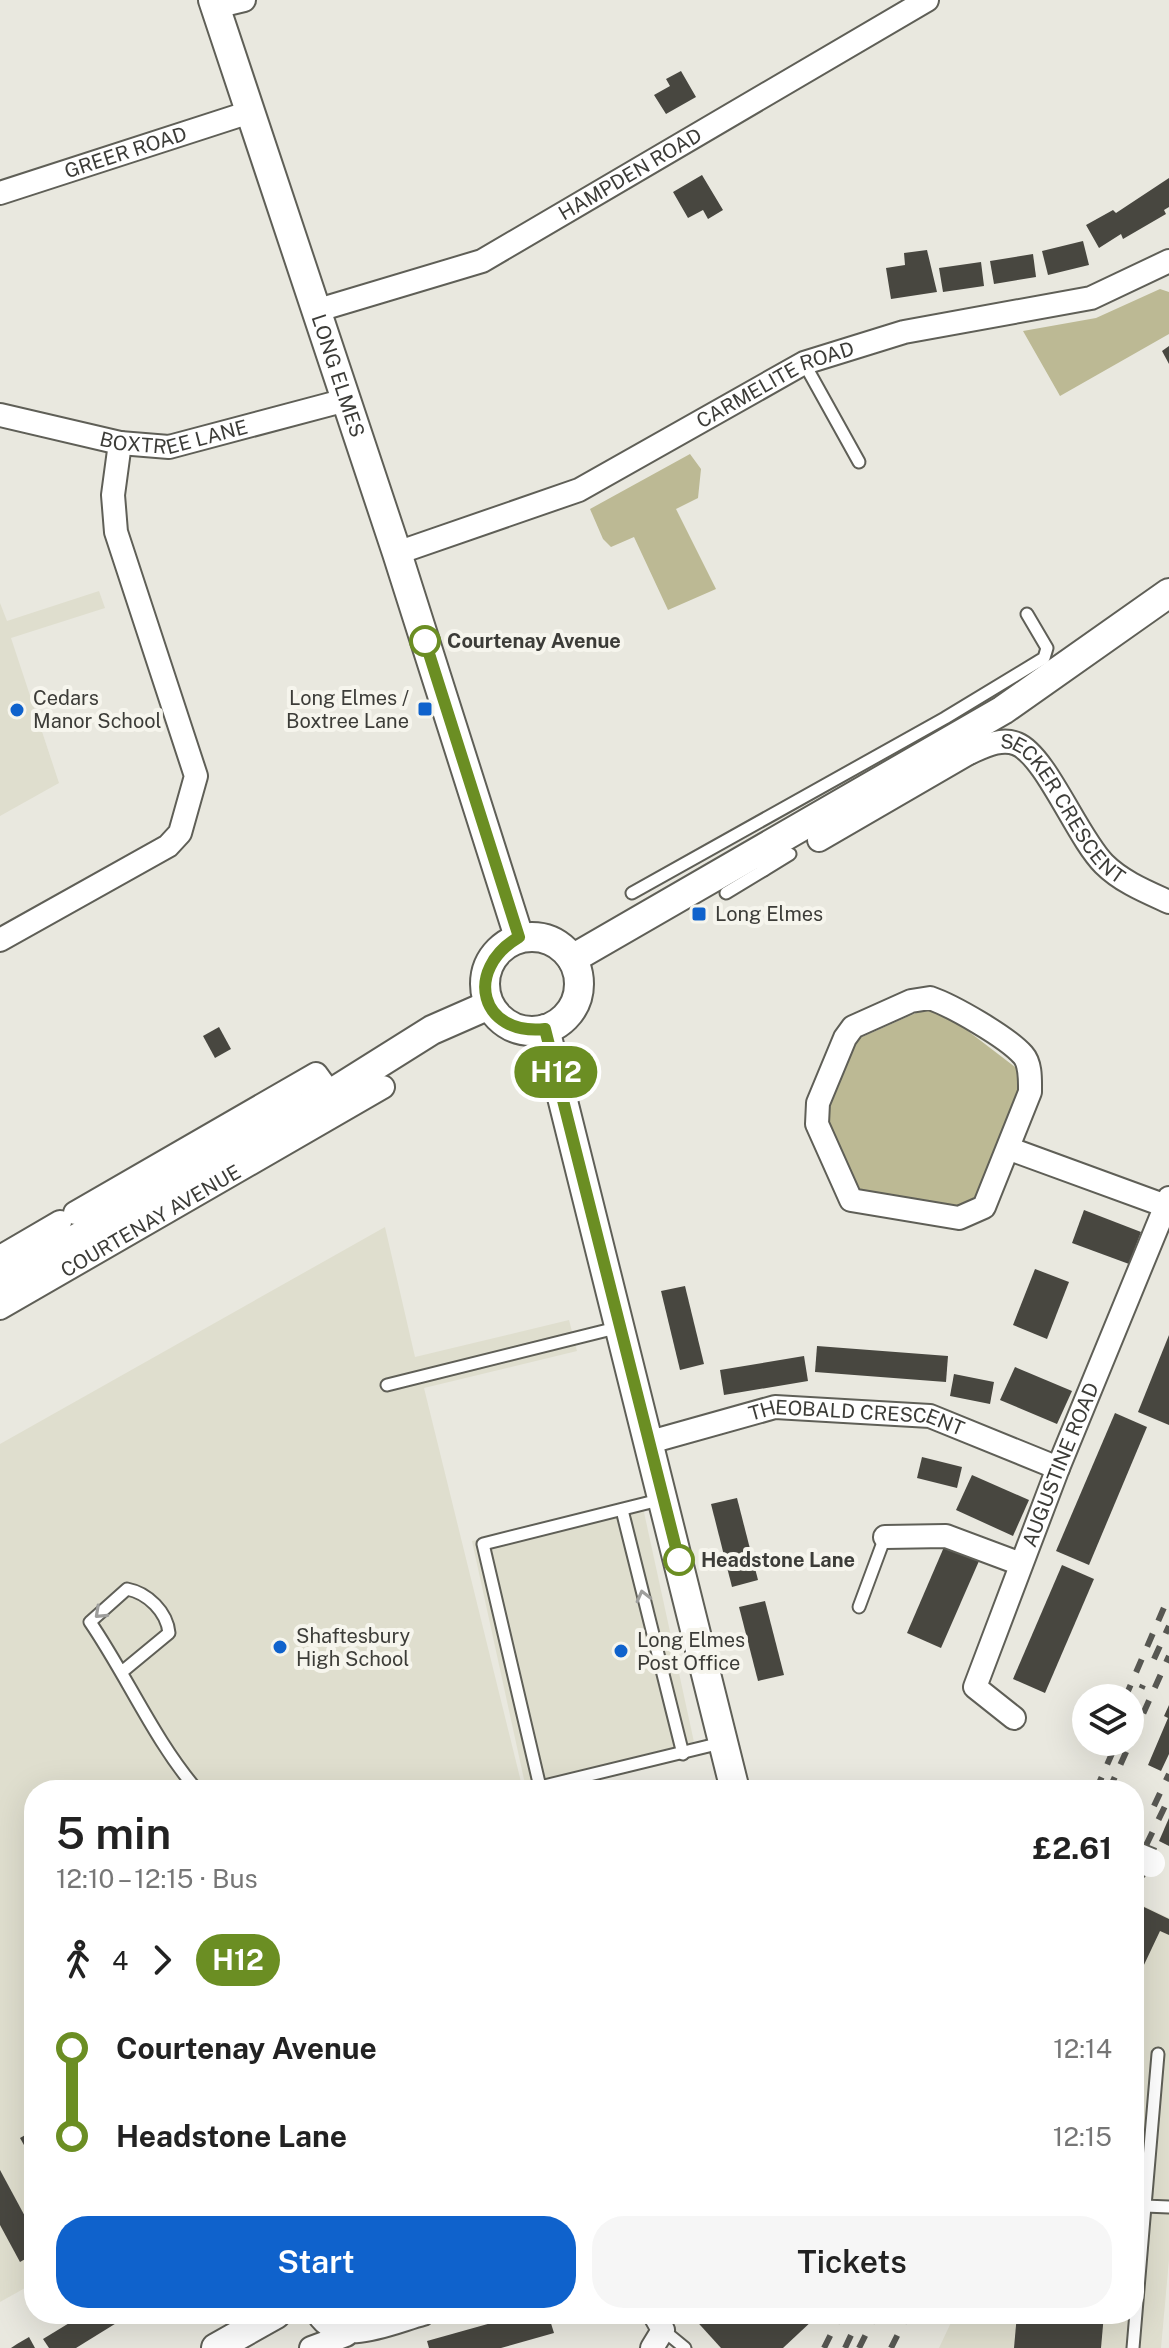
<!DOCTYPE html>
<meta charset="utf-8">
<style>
:root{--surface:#fff;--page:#f6f6f6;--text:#222;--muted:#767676;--accent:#0f62cc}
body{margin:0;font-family:"Public Sans",sans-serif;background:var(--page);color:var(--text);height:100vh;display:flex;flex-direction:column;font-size:30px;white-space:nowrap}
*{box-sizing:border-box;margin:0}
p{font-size:26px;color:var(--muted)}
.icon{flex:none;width:44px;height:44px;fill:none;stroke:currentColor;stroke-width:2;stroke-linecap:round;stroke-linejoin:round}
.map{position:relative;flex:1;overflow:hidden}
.panel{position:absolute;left:24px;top:1780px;width:1120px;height:544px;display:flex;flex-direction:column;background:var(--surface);border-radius:32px;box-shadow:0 8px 32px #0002}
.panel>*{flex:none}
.badge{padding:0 16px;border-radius:26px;font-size:28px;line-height:52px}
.controls{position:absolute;left:1072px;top:1684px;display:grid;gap:16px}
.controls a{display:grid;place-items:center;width:72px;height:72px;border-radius:50%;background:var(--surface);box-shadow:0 8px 32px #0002;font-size:40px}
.map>.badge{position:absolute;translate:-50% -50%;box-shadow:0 0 0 4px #fff}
.legs{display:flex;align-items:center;gap:12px;height:88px;padding:0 32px;font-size:26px}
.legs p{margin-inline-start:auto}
.summary{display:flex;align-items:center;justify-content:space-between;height:136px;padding:0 32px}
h1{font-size:44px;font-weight:600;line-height:60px}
.button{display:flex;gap:16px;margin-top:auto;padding:16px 32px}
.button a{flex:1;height:92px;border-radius:32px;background:var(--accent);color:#fff;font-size:32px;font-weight:600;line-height:92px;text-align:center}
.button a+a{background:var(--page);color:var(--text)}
ul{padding:0 32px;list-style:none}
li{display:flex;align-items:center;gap:28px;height:88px;font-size:30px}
li i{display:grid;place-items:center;width:12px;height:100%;margin:0 10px;background:currentColor}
li i::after{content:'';width:20px;height:20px;margin:-10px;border:6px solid;border-radius:50%;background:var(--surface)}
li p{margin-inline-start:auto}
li:first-child i{background:linear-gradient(#0000 50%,currentColor 0)}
li:last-child i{background:linear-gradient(currentColor 50%,#0000 0)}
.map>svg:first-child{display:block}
.built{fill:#dfdece}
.green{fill:#bcb994}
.building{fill:#484740}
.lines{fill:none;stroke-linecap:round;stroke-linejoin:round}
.service-casing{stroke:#5f5f57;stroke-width:15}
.minor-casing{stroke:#5f5f57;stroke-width:26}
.tertiary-casing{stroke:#5f5f57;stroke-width:32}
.service{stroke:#fff;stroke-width:11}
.minor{stroke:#fff;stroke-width:22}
.tertiary{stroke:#fff;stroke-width:28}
.rail{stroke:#575752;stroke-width:6;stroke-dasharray:14 14;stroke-linecap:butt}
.tertiary-bridge-casing{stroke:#5f5f57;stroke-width:32;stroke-linecap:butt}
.tertiary-bridge{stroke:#fff;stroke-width:28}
.oneway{stroke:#9e9e9c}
.line-1-casing{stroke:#fff;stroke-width:18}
.line-1{stroke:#6b8e23;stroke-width:12}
.stop-1-dot{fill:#fff;stroke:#6b8e23;stroke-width:4}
.poi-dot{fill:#0f62cc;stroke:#f6f5ed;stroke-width:3}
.labels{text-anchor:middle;stroke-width:8;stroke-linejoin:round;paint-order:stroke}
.street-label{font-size:20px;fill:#3c3c38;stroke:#f6f5ed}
.stop-label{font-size:20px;font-weight:bold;fill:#3c3c38;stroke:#f6f5ed;text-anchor:start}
.poi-label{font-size:20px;fill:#3c3c38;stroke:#f6f5ed;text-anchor:start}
</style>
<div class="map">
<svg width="1169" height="2348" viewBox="0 0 1169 2348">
<rect width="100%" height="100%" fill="#e9e8df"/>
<g class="built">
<polygon points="99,591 105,608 11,638 59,783 0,816 0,603 7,621"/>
<polygon points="385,1227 415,1357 569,1320 577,1351 424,1388 523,1790 34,1790 34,2283 0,2302 0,1444"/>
<polygon points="642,1503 694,1742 525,1784 472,1541"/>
<polygon points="1142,1905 1169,1918 1169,2260 1161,2348 939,2348 955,2314 1134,2314 1134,1924"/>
</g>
<g class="green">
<polygon points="1160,289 1169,292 1169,334 1060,396 1023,331 1096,318"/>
<polygon points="690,454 701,469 698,498 676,509 716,589 668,610 634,537 611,547 603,539 590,509"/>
<polygon points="934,1005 1028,1077 974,1207 858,1195 825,1120 853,1041"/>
</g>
<g class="building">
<polygon points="681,71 696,97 666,114 654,95 670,86 666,79"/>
<polygon points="702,175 723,210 708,219 703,210 688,218 673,192"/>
<polygon points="1169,178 1169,207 1164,210 1166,214 1123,239 1121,234 1099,248 1086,225 1113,210 1116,213"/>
<polygon points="1083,241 1089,265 1048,275 1042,251"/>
<polygon points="927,250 937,292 891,299 886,268 905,265 904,253"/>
<polygon points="1033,254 1036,277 994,284 990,261"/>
<polygon points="981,262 984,286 943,292 939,268"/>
<polygon points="1169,346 1169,364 1162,351"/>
<polygon points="219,1027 231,1049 215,1058 203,1036"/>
<polygon points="1084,1210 1141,1232 1129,1264 1072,1243"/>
<polygon points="1035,1269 1069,1282 1047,1339 1013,1325"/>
<polygon points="685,1286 704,1364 680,1370 661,1291"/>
<polygon points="1169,1335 1169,1425 1138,1412"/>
<polygon points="817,1346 948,1356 946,1382 815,1372"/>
<polygon points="804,1356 808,1381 724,1395 720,1370"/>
<polygon points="1015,1367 1072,1391 1057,1424 1000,1400"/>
<polygon points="954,1374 994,1382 990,1404 950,1396"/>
<polygon points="1115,1413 1147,1427 1089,1565 1056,1551"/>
<polygon points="922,1457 962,1467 957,1488 917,1478"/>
<polygon points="972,1475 1029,1500 1013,1536 956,1510"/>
<polygon points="737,1498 758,1580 732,1587 711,1504"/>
<polygon points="944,1547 979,1561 941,1648 907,1633"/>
<polygon points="1062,1565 1094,1579 1045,1693 1013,1679"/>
<polygon points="765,1601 784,1675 758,1681 739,1607"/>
<polygon points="1169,1705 1169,1754 1161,1771 1148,1765 1168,1718 1164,1716"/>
<polygon points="1169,1818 1169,1846 1159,1841"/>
<polygon points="1144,1907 1169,1919 1169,1935 1160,1931 1134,1986 1134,1928"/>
<polygon points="34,2130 34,2163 20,2138"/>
<polygon points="0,2170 34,2233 34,2254 20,2262 0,2225"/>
<polygon points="84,2314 131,2314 76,2348 49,2348 43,2339"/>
<polygon points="523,2314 548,2314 554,2333 501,2348 429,2348 427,2341"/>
<polygon points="808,2314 813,2320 783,2348 721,2348 691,2315"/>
<polygon points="1017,2314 1104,2314 1101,2348 1014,2348"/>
<polygon points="29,2337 35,2348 11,2348 17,2344"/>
</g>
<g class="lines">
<defs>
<g id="service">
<polyline points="804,363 859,462"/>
<polyline points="764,870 790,854"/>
<polyline points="632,893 945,718 1044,658 1047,648 1027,614"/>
<polyline points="726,893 764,870 755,855"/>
<polyline points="387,1385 620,1327"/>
<polyline points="663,1499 483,1544 540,1787 721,1743"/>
<polyline points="622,1510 683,1754"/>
<polyline points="859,1607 885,1537"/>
<path d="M123 1671 169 1633C167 1612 148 1593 127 1589L90 1622C127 1676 154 1740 197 1790"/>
<polyline points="1158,2054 1145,2206 1169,2207"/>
<polyline points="663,2330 685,2348"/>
<polyline points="1133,2348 1145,2206"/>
</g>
<g id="minor">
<polyline points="215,7 244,0"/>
<path id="s1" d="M0 193 250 112"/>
<path id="s2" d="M315 311 482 261 927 0"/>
<path id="s3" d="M0 415 120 443 169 447 346 400"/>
<path id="s4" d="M397 553 579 490 804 363 904 332 1091 298 1169 261"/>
<path id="s5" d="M958 737 969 753C983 747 1001 737 1017 744 1046 756 1077 837 1104 864 1122 882 1147 892 1169 902"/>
<polyline points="819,840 969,753"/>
<polyline points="0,940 168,846 180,833 196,776 116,532 113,495 120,443"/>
<path d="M930 998C953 1006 1007 1037 1023 1055 1031 1064 1030 1080 1030 1092L984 1207 959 1218 851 1200 817 1124 818 1103 845 1038 853 1027 911 1001Z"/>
<polyline points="1010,1149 1166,1206"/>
<polyline points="75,1213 316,1074 340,1107"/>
<polyline points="0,1257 60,1222"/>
<path id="s6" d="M0 1308 383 1087"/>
<path id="s7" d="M650 1442 775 1407 930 1416 1058 1468"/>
<polyline points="885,1537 946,1536 1021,1564"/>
<path id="s8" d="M1014 1718 975 1687 1058 1468 1169 1198"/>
<path d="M318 2314C339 2348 390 2323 423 2314"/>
<polyline points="311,2348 346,2335"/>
<polyline points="652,2348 663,2330 654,2314"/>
</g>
<g id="tertiary">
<path id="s9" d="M213 0 397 553 519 937"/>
<circle cx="532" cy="984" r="47"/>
<polyline points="572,959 1003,710 1169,593"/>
<polyline points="545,1029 735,1790"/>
<polyline points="0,1282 330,1094 432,1030 489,1005"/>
<polyline points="216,2348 276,2314"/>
</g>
</defs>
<use href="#service" class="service-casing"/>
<use href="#minor" class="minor-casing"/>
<use href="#tertiary" class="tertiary-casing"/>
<use href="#service" class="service"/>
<use href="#minor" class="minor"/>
<use href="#tertiary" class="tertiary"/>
<g class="rail">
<polyline points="1154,1659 1169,1626"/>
<polyline points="1125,1698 1169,1596"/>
<polyline points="1130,1714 1143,1685"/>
<polyline points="1096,1790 1117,1742"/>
<polyline points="1109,1790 1169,1656"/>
<polyline points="1154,1806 1169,1774"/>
<polyline points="1134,1870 1169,1798"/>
<polyline points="824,2348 841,2314"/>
<polyline points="845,2348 861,2314"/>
<polyline points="859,2348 876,2314"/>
<polyline points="891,2348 908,2314"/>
</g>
<defs>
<polyline id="tertiary-bridge" points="1134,1856 1151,1863"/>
</defs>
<use href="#tertiary-bridge" class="tertiary-bridge-casing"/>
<use href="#tertiary-bridge" class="tertiary-bridge"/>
</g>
<defs><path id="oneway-chevron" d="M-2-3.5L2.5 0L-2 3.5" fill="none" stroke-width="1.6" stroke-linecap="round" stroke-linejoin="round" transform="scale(2)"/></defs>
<g class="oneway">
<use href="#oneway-chevron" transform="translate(643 1596) rotate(-104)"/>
<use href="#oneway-chevron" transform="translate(100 1613) rotate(137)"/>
</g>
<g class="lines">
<defs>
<path id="line-1" d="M425 641 519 937C463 970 480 1036 545 1029L679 1560"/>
</defs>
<use href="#line-1" class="line-1-casing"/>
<use href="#line-1" class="line-1"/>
</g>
<g class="stop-1-dot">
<circle cx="425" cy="641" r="14"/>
<circle cx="679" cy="1560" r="14"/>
</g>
<g class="poi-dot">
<rect x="417" y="701" width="16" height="16" rx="4"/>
<circle cx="17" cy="710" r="8"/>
<rect x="691" y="906" width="16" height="16" rx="4"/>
<circle cx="280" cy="1647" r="8"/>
<circle cx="621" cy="1651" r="8"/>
</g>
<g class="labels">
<g class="street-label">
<text dy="7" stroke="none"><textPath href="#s1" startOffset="132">GREER ROAD</textPath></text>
<text dy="7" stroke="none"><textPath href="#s2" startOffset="346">HAMPDEN ROAD</textPath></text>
<text dy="7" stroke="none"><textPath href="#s9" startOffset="396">LONG ELMES</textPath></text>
<text dy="7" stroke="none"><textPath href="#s4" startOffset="416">CARMELITE ROAD</textPath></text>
<text dy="7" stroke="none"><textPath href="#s3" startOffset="178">BOXTREE LANE</textPath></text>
<text dy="7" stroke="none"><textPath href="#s5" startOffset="148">SECKER CRESCENT</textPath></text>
<text dy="7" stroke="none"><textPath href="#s6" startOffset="174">COURTENAY AVENUE</textPath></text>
<text dy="7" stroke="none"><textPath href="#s7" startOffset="212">THEOBALD CRESCENT</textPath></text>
<text dy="7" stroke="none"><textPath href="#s8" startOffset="288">AUGUSTINE ROAD</textPath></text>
</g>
<g class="stop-label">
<text x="447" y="648">Courtenay Avenue</text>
<text x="701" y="1567">Headstone Lane</text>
</g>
<g class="poi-label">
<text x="33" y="705">Cedars<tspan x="33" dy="23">Manor School</tspan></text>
<text x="409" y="705" text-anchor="end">Long Elmes /<tspan x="409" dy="23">Boxtree Lane</tspan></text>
<text x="715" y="921">Long Elmes</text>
<text x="296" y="1643">Shaftesbury<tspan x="296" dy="23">High School</tspan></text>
<text x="637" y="1647">Long Elmes<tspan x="637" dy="23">Post Office</tspan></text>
</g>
</g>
</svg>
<div class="controls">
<a><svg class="icon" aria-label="layers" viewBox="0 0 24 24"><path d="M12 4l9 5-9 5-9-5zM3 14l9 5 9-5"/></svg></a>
</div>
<b class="badge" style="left:556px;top:1072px;background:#6b8e23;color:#fff">H12</b>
<section class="panel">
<div class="summary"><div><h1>5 min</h1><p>12:10 – 12:15 · Bus</p></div><b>£2.61</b></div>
<div class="legs"><svg class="icon" aria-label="walk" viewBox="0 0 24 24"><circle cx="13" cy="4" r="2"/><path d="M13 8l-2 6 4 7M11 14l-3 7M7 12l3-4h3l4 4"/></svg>4<svg class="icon" aria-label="forward" viewBox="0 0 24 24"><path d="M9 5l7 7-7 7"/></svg><b class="badge" style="background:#6b8e23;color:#fff">H12</b></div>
<ul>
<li><i style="color:#6b8e23"></i><b>Courtenay Avenue</b><p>12:14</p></li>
<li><i style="color:#6b8e23"></i><b>Headstone Lane</b><p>12:15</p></li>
</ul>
<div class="button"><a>Start</a><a>Tickets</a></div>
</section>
</div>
